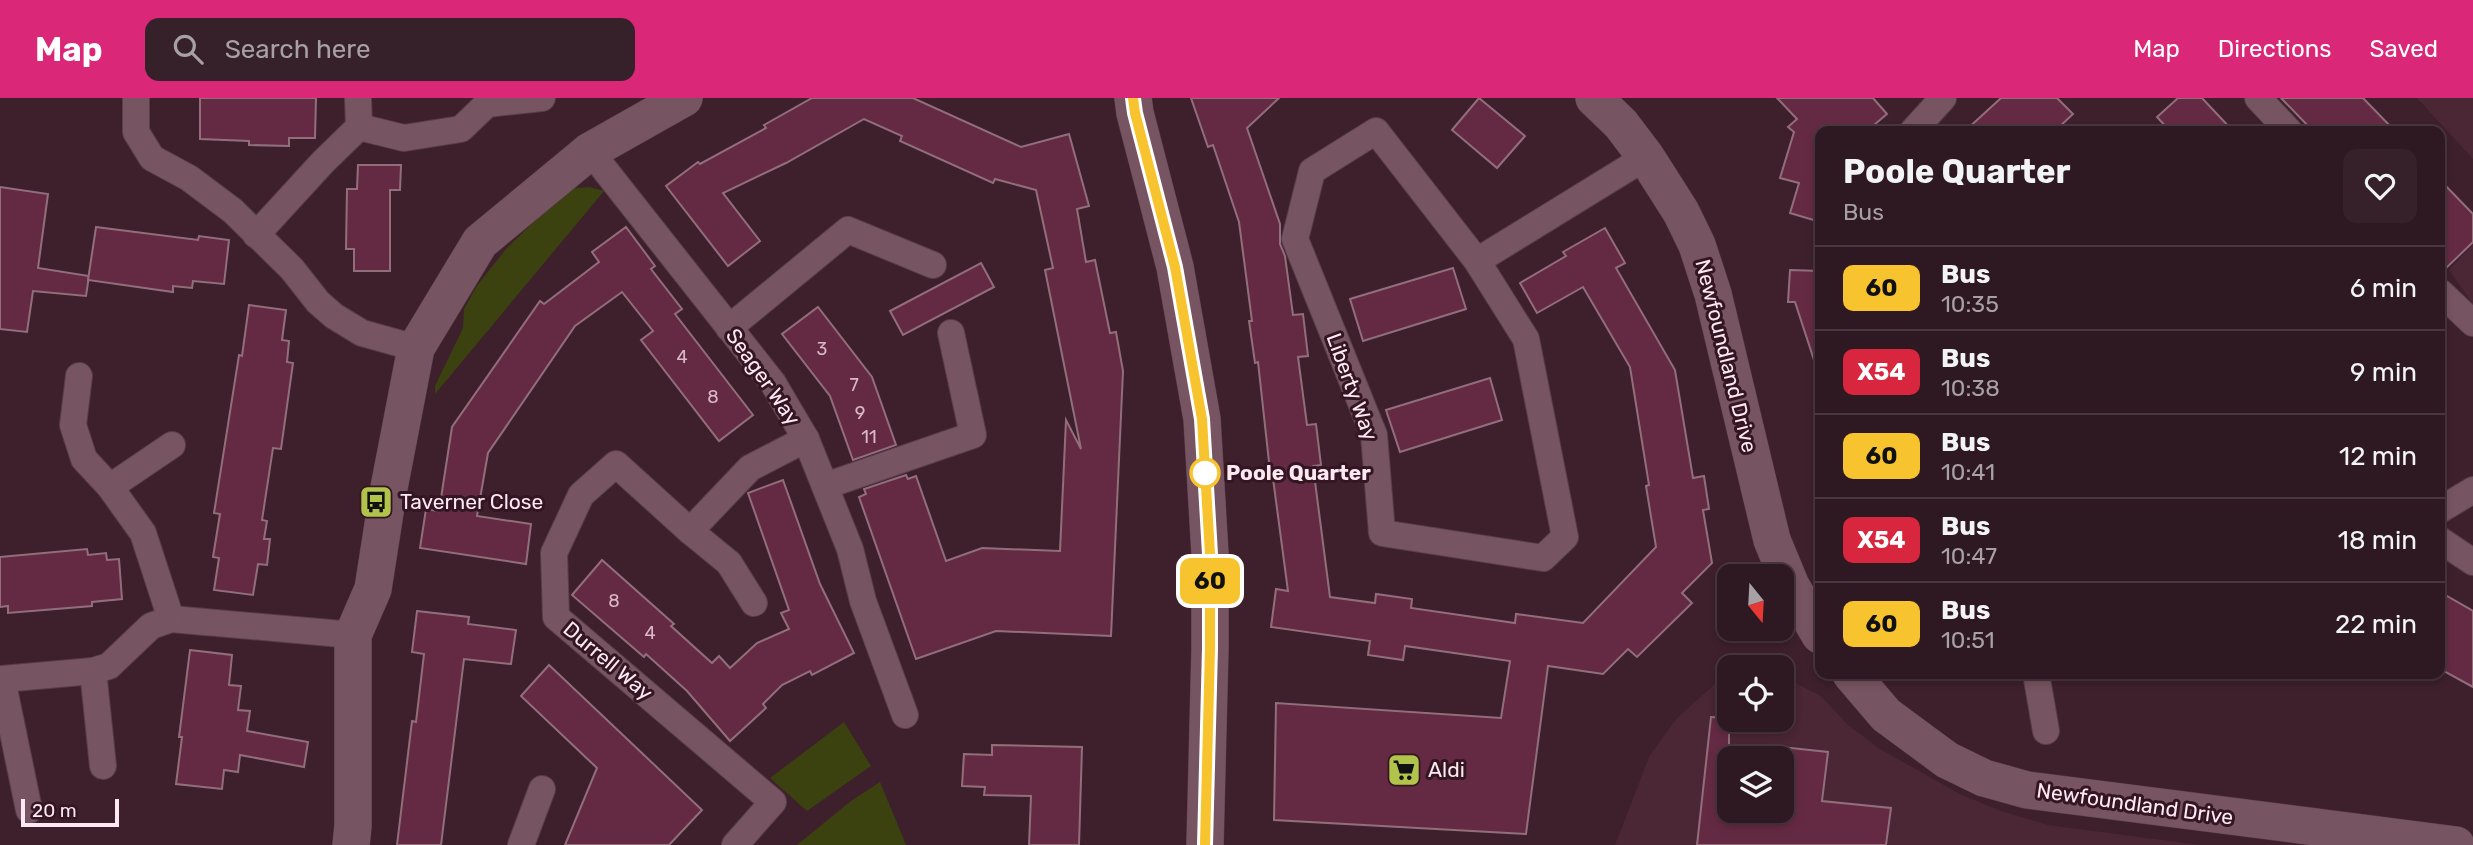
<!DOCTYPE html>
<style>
:root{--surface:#2e1821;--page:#36212a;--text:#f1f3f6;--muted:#a7a0a5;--line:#49373f;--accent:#db2777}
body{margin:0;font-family:Rubik,sans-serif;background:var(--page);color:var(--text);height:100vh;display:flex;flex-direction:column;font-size:26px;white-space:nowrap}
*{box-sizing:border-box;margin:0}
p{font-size:23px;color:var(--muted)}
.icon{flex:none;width:38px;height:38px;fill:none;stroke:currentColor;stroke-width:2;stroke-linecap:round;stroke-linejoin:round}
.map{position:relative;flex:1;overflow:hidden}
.sheet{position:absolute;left:1815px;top:28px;width:630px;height:553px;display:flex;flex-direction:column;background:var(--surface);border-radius:14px;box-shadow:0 4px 10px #0003,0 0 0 2px var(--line)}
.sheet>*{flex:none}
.badge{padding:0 14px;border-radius:10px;font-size:24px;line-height:46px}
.needle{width:46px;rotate:162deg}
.tools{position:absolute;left:1717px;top:466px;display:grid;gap:14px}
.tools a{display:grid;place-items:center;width:77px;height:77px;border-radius:14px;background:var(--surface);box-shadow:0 4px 10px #0003,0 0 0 2px var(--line);font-size:35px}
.scale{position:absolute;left:21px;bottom:18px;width:98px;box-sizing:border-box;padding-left:7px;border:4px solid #fee9f0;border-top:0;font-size:19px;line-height:24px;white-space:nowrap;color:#fee9f0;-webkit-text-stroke:5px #331622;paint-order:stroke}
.map>.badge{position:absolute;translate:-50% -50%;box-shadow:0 0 0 4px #fff}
.round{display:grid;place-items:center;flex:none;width:74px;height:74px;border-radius:14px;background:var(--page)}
.overview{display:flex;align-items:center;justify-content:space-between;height:119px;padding:0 28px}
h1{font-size:33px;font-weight:700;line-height:52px}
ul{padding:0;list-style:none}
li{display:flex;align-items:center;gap:21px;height:84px;padding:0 28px;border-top:2px solid var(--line)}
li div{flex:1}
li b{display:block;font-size:26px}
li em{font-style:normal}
li .badge{min-width:77px;font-weight:700;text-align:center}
header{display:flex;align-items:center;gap:42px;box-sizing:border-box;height:98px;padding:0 35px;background:var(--accent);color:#fff}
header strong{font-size:33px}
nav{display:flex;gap:38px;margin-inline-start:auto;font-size:24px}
.search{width:490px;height:63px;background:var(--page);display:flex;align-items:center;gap:18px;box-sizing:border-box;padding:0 24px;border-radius:14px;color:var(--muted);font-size:26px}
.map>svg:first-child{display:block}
.built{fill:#4b2635;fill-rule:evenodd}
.green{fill:#3b410f}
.building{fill:#652a43;stroke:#926e7b;stroke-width:2}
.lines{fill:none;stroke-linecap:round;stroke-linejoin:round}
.street-casing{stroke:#583e49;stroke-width:28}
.secondary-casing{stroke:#583e49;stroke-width:38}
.street{stroke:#775461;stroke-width:26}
.secondary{stroke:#775461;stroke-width:37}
.line-casing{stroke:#fff;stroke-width:16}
.line{stroke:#f7c32f;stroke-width:10}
.stop-dot{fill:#fff;stroke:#f7c32f;stroke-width:3.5}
.labels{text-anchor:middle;stroke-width:6;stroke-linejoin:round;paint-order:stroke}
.number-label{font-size:18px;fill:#d8b9c5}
.street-label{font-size:21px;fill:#fee9f0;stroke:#331622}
.stop-label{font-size:21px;font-weight:bold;fill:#fee9f0;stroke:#331622;text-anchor:start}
.poi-label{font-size:21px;fill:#fee9f0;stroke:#331622;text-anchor:start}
</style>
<header>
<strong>Map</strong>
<div class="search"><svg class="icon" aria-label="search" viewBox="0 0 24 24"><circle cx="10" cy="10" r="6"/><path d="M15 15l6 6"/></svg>Search here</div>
<nav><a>Map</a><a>Directions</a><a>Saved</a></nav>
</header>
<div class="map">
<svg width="2473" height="747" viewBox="0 0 2473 747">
<rect width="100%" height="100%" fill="#3d202c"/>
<g class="built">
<polygon points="2417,0 2473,0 2473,61"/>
<polygon points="2473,146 2473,206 2449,172"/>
<path d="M1782 578 1821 598 1848 627 1880 651 1960 696 2001 713 2048 727 2200 747H1615L1650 657 1677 620 1716 585 1729 581V621H1782ZM1729 660H1782V712H1729Z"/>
</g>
<g class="green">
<polygon points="590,89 604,93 435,296 435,288 463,230 464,211 476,189 506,151 558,100 575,90"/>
<polygon points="844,624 871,668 807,713 770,680"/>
<polygon points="880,684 906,747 797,747 851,703"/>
</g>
<g class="building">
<polygon points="200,0 316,0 315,40 289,40 289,48 249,47 249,43 200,41"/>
<polygon points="812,0 913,0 1021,49 1069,36 1089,108 1077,111 1086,164 1095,162 1110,235 1116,234 1123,273 1111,538 996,533 916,561 859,399 866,396 864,391 906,377 908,381 916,378 946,463 982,450 1060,453 1066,322 1081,351 1045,172 1053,170 1036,92 995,81 993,85 900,43 902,38 864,21 786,65 723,95 760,143 728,168 666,88 698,64 700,66 766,30 764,27"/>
<polygon points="1191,0 1279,0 1247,30 1280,126 1280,146 1285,158 1293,217 1303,216 1308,258 1298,259 1307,327 1316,326 1321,367 1313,368 1330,499 1375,505 1376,496 1412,501 1411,510 1515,525 1516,516 1583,525 1656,449 1646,388 1649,387 1630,269 1583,189 1537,215 1520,185 1566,158 1563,154 1605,130 1625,165 1616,170 1675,272 1693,380 1704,378 1709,411 1703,412 1712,465 1682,495 1692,505 1637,559 1628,551 1603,576 1548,568 1526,736 1274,722 1276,605 1501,620 1510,563 1405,548 1403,562 1368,557 1370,543 1271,529 1276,491 1288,493 1272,373 1270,373 1258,264 1255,265 1249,223 1252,223 1239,124 1213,47 1208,49"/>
<polygon points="1479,0 1525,38 1497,70 1452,32"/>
<polygon points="1777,0 1873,0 1887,16 1867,33 1820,33 1820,124 1790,115 1799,85 1780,80 1794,34 1788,29 1797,21"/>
<polygon points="2001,0 2057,0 2073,16 2055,33 1965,33"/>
<polygon points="2178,0 2202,0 2233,33 2170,33 2157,19"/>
<polygon points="2281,0 2363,0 2395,33 2313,33"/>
<polygon points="358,67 401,67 400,92 390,92 390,173 354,173 354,151 346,151 347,91 357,91"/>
<polygon points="2440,82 2473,116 2473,144 2440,176"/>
<polygon points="0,89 48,96 38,170 89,178 86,198 33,193 27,234 0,231"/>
<polygon points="96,129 198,142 199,138 229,142 224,186 193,183 192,190 173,188 173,194 88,182"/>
<polygon points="626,129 655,168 651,171 682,211 675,216 753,317 719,343 641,242 653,233 622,194 575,228 488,355 477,418 531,426 526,466 420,450 426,411 439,413 452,329 540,203 544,206 599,164 592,154"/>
<polygon points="981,165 994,189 903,237 890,213"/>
<polygon points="1453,170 1466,211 1363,243 1350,201"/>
<polygon points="1790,172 1820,173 1820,264 1815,265 1795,204 1788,204"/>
<polygon points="249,207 286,212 282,242 289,243 287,264 293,265 281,351 273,350 262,422 267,423 264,441 270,441 267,467 258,466 253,497 214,492 219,460 213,459 220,416 214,415 239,257 242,258"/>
<polygon points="818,209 872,279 896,347 853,362 830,298 782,236"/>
<polygon points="1490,280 1502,322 1400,354 1386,312"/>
<polygon points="783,382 820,486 854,555 812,577 810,573 782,587 763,606 766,610 730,643 687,593 646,556 644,559 572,497 602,462 674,526 671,528 712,565 719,558 730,570 757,545 789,531 781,515 789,512 748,395"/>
<polygon points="87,451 88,457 106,455 107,462 119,461 122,501 92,504 92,508 8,515 8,508 0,509 0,459"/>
<polygon points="2440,494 2473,513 2473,589 2440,571"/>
<polygon points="417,513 469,519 468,526 516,532 511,566 464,561 441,747 397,747 412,623 416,624 424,556 412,554"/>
<polygon points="190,552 232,557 229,587 241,588 238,612 250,613 247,633 308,644 304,669 240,657 238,674 224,672 222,691 176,686 182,639 179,639"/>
<polygon points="549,567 702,712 669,747 565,747 597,670 521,598"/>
<polygon points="1711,619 1729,620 1729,712 1782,712 1782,649 1828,654 1822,703 1891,710 1886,747 1697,747"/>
<polygon points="992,647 1082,649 1079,747 1029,747 1031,698 984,697 985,689 962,688 964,656 992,657"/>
</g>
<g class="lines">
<defs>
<g id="street">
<polyline points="136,0 136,34 152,60 189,80 233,113 292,171 318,204 334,218 362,235 416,250"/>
<polyline points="2258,0 2289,33"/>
<polyline points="359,29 404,40 461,31 487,6 542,0"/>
<polyline points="1913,33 1943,0"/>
<polyline points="590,53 773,285 806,341 850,451 863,503 905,617"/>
<polyline points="256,137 323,64 359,29 358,0"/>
<polyline points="1477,163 1376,33 1312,73 1295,141 1374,337 1382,435 1543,460 1565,439 1526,241 1477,163 1646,59"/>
<polyline points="2440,194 2473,225"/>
<polyline points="729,230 848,132 933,167"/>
<polyline points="79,278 73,327 84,361 110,389 143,435 171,521 353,537"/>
<polyline points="825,388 973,337 951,235"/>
<polyline points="110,389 172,347"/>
<polyline points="2440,412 2473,392"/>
<polyline points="690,433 750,370 806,341"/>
<polyline points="2440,442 2473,464"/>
<polyline points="93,573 103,668"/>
<polyline points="2037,581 2046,633"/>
<polyline points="29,712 2,581 93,573 109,568 151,528 171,521"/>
<polyline points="521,747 542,691"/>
<polyline points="735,747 773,704 556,519 554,455 581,397 616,366 690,433 729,465 754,505"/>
</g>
<g id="secondary">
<polyline points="1133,0 1135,15 1175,169 1202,321 1210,456 1210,550 1205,747"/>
<polyline points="1594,0 1621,26 1646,59 1681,114 1697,147 1713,196 1772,442 1791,488 1820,537"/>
<polyline points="1851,576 1886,617 1947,662 1984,680 2027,692 2456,747"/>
<polyline points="351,747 353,728 353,537 373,491 388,395 416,250 480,144 590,53 684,0"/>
</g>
</defs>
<use href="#street" class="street-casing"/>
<use href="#secondary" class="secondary-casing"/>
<use href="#street" class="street"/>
<use href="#secondary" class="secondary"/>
</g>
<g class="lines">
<defs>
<polyline id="line" points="1133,0 1135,15 1175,169 1202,321 1210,456 1210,550 1205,747"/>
</defs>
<use href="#line" class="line-casing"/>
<use href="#line" class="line"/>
</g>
<defs>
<symbol id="bus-square" viewBox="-11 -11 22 22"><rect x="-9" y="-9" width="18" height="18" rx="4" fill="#b2c34c" stroke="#331622"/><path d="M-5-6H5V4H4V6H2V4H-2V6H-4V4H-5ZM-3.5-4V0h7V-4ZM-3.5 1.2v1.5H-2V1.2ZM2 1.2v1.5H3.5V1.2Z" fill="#111"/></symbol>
<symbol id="supermarket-square" viewBox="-11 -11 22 22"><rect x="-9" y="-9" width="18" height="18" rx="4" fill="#b2c34c" stroke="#331622"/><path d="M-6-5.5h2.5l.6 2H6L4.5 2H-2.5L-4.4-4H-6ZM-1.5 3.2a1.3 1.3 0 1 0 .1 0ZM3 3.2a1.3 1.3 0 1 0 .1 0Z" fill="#111"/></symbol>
</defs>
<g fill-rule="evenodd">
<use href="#bus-square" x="357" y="385" width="38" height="38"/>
<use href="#supermarket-square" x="1385" y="653" width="38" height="38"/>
</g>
<circle class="stop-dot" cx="1205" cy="375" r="14"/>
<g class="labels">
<g class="number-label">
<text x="822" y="257">3</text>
<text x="682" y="265">4</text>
<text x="854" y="293">7</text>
<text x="713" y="305">8</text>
<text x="860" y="321">9</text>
<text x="869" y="345">11</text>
<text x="614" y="509">8</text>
<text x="650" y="541">4</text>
</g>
<g class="street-label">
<text transform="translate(1726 258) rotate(76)" y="7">Newfoundland Drive</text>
<text transform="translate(763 279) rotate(55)" y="7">Seager Way</text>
<text transform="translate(1352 289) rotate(70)" y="7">Liberty Way</text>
<text transform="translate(608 563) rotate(40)" y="7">Durrell Way</text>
<text transform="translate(2135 706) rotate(8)" y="7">Newfoundland Drive</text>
</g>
<g class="stop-label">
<text x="1226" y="382">Poole Quarter</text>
</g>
<g class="poi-label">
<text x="400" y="411">Taverner Close</text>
<text x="1428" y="679">Aldi</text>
</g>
</g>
</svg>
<div class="tools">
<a><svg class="needle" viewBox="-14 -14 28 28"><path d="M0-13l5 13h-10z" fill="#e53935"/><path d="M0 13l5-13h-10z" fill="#a7a0a5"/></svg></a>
<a><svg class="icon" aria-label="locate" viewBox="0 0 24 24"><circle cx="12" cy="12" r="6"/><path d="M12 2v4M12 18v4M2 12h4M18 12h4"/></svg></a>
<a><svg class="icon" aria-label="layers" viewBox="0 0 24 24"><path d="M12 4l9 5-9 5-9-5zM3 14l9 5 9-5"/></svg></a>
</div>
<div class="scale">20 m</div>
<b class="badge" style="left:1210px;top:483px;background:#f7c32f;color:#111">60</b>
<section class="sheet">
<div class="overview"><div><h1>Poole Quarter</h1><p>Bus</p></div><a class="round"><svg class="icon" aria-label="heart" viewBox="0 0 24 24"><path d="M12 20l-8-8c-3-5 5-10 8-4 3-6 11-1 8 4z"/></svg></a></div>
<ul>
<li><span class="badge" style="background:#f7c32f;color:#111">60</span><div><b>Bus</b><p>10:35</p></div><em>6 min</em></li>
<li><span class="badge" style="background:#d7263d;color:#fff">X54</span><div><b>Bus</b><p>10:38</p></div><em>9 min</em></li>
<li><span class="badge" style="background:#f7c32f;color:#111">60</span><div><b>Bus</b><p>10:41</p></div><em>12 min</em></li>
<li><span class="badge" style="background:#d7263d;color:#fff">X54</span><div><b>Bus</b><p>10:47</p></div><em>18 min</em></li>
<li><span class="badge" style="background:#f7c32f;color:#111">60</span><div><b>Bus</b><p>10:51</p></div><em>22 min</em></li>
</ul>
</section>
</div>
